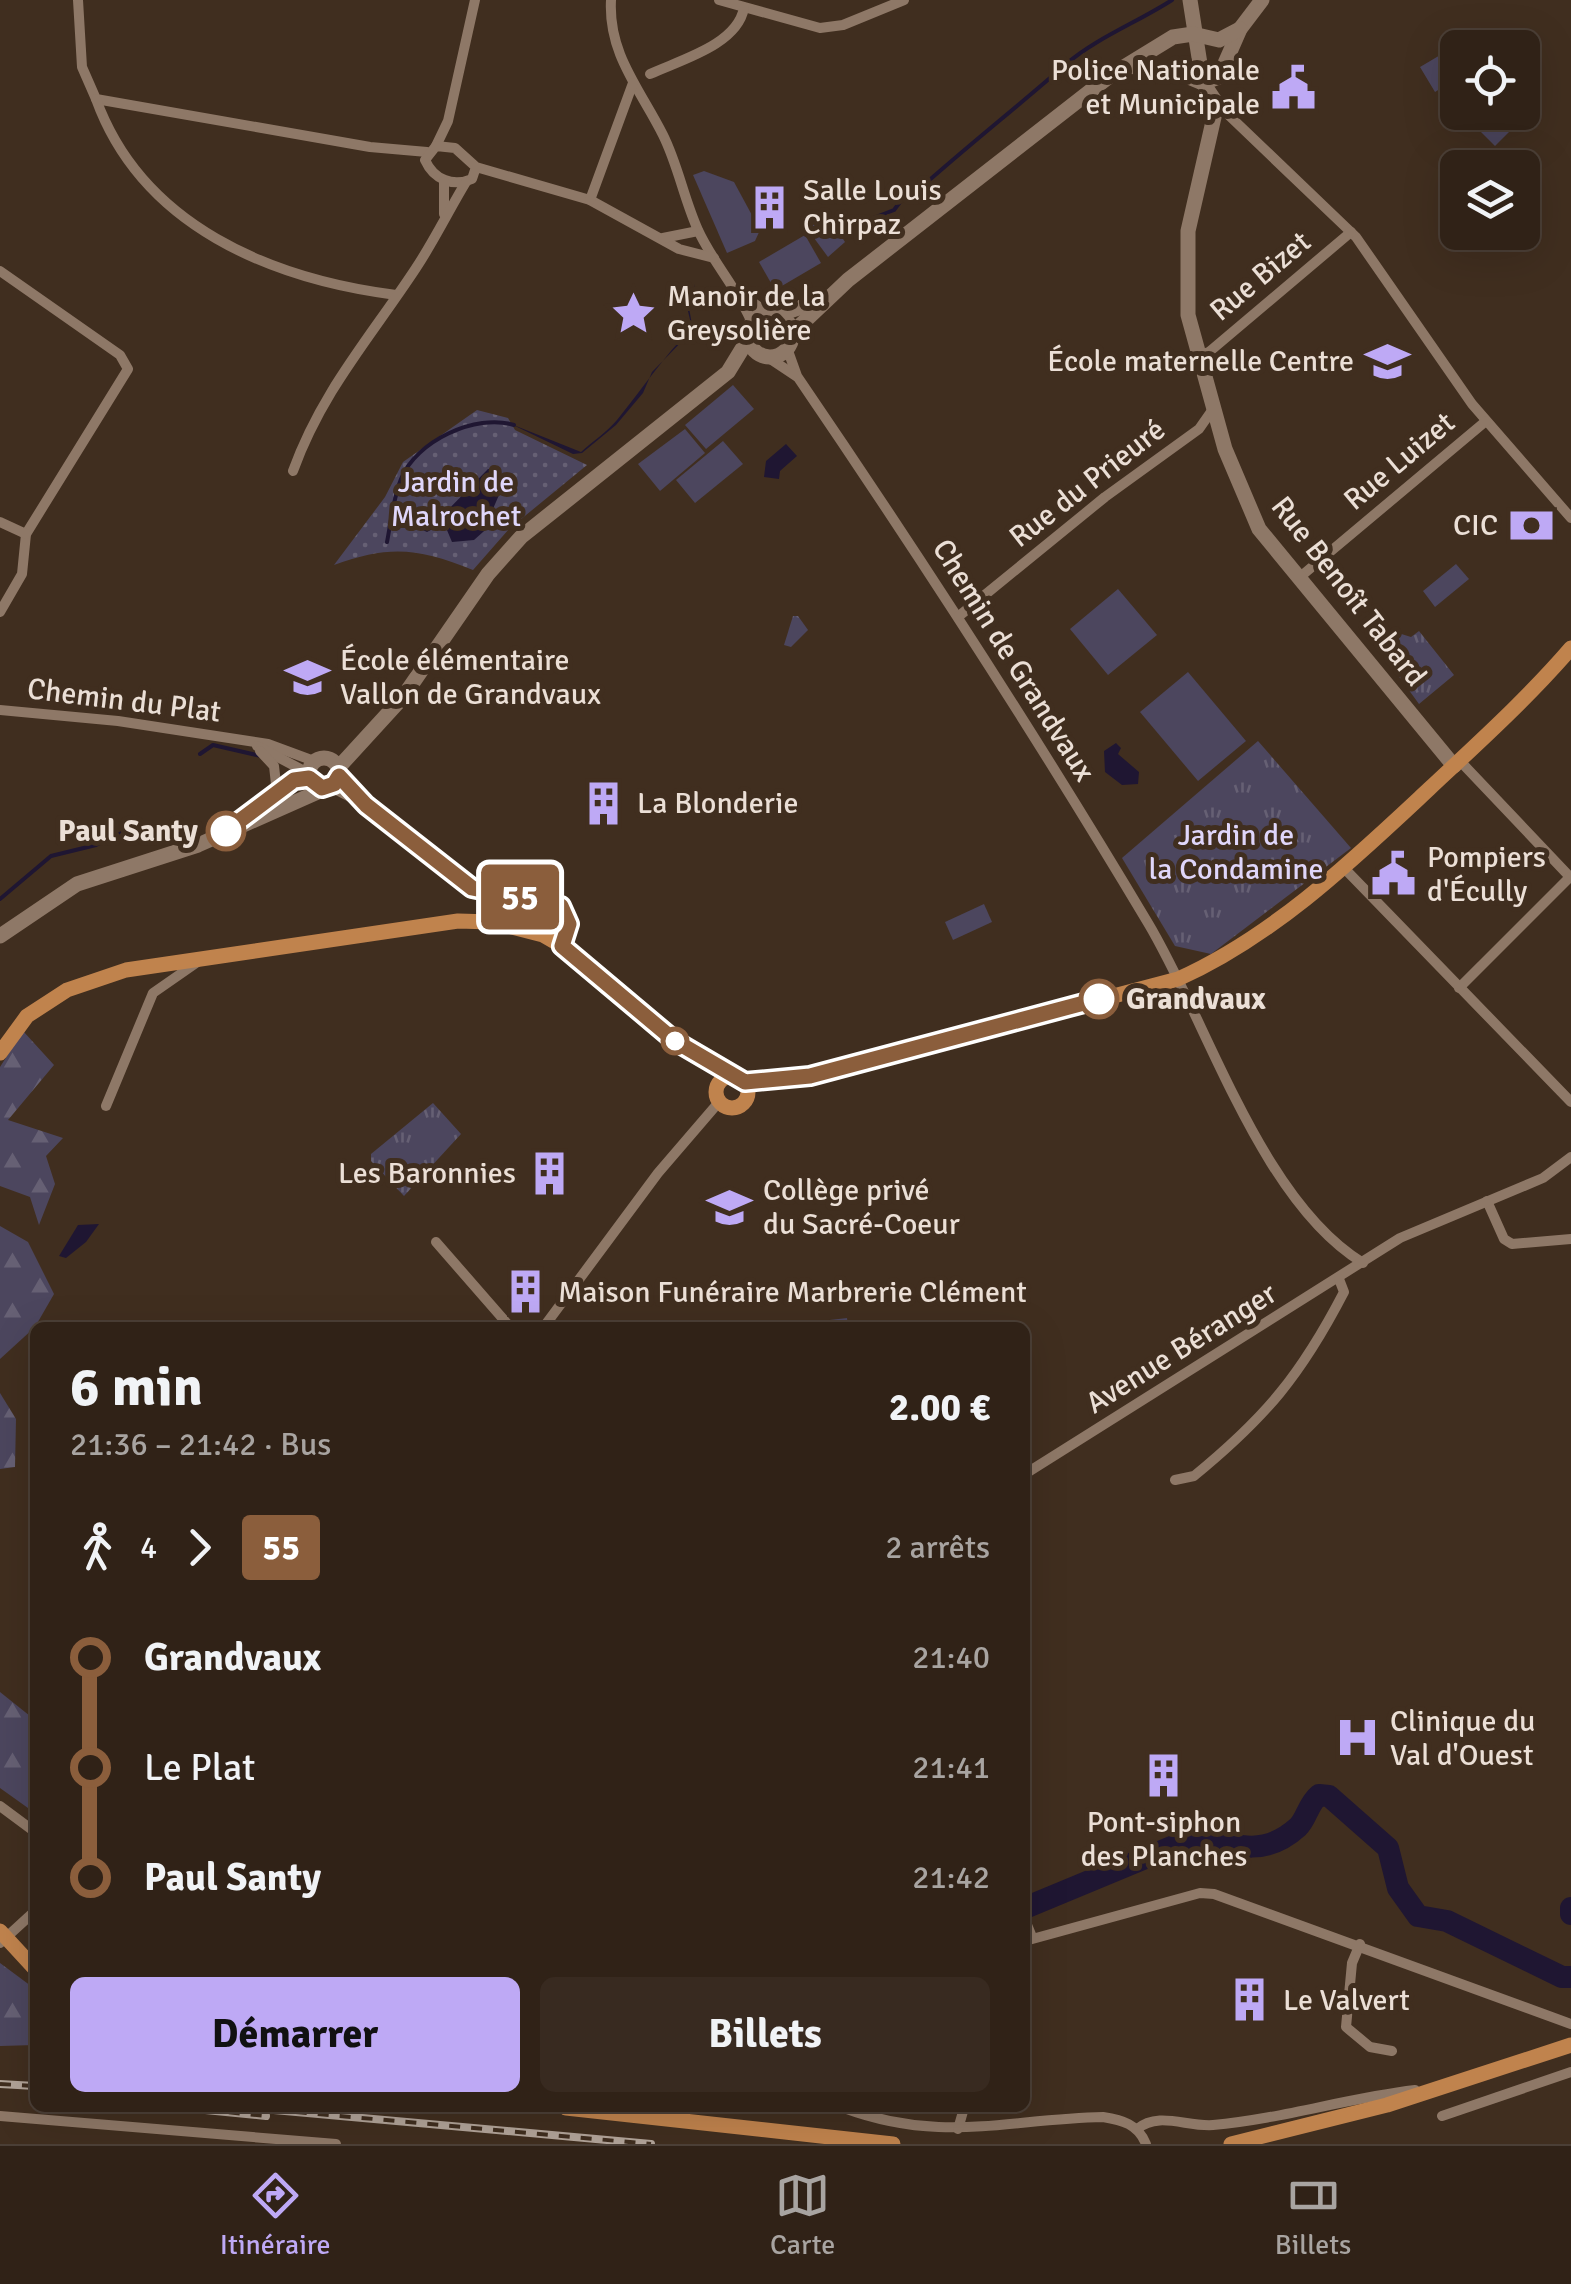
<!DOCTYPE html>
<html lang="fr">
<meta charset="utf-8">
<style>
:root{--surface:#302217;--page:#382a20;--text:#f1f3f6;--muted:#a8a4a1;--line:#4b3f36;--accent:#bea9f5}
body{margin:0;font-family:Signika,sans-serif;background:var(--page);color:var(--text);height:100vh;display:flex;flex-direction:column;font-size:38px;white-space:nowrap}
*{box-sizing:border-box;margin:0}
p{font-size:32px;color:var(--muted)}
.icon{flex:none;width:55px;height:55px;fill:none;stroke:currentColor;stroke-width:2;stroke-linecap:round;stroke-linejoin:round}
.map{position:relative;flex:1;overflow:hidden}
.side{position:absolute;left:30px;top:1322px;width:1000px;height:790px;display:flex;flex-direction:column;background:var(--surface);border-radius:15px;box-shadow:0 10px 40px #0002,0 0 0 2px var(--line)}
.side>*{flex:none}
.badge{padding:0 20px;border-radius:8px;font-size:35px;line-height:65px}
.controls{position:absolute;left:1440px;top:30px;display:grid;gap:20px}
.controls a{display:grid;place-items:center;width:100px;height:100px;border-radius:15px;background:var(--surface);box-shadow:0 10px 40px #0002,0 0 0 2px var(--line);font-size:50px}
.map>.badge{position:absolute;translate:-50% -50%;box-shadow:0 0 0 5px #fff}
.legs{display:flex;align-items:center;gap:15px;height:110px;padding:0 40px;font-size:32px}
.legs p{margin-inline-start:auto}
.summary{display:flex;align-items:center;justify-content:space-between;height:170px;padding:0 40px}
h1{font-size:55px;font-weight:700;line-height:75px}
.action{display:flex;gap:20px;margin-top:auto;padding:20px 40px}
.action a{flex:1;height:115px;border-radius:15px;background:var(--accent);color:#111;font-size:40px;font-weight:700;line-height:115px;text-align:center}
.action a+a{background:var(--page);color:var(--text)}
ul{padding:0 40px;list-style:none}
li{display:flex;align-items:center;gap:35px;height:110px;font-size:38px}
li i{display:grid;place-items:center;width:15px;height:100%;margin:0 12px;background:currentColor}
li i::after{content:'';width:25px;height:25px;margin:-12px;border:8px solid;border-radius:50%;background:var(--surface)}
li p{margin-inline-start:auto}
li:first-child i{background:linear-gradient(#0000 50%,currentColor 0)}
li:last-child i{background:linear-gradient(currentColor 50%,#0000 0)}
.tabs{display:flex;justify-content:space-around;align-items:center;height:140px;border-top:2px solid var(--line);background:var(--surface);font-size:28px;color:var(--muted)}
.tabs a{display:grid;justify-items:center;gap:5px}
.tabs .on{color:var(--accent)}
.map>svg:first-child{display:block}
.grass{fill:url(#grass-tufts)}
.forest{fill:url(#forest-firs)}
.garden{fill:url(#garden-dots)}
.pitch{fill:#4c465e}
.water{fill:#1f1632}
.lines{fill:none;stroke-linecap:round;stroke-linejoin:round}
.stream{stroke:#1f1632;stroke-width:4}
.river{stroke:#1f1632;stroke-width:22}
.street{stroke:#8e7867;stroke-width:10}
.secondary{stroke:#8e7867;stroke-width:15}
.primary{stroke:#c0834d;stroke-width:15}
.rail-casing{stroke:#b1a398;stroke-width:8}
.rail{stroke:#402e1f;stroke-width:4;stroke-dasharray:11;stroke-linecap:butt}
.line-1-casing{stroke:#fff;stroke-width:22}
.line-1{stroke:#8b5e3c;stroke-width:15}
.stop-1-dot{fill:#fff;stroke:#8b5e3c;stroke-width:5}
.labels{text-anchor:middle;stroke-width:10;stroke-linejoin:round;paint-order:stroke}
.poi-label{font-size:30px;fill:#ebdfd6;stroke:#402e1f;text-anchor:start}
.street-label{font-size:30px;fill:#ebdfd6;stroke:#402e1f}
.park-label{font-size:30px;fill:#dfd6fa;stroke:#402e1f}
.stop-label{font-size:30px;font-weight:bold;fill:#ebdfd6;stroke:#402e1f;text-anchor:end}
</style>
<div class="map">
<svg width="1571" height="2144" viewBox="0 0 1571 2144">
<defs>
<pattern id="grass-tufts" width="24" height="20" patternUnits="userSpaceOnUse" patternTransform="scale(2.5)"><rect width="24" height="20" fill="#4c465e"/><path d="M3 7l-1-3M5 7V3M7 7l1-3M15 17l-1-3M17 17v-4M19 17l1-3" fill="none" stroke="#666074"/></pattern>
<pattern id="forest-firs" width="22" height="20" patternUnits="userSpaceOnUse" patternTransform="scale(2.5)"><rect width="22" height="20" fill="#4c465e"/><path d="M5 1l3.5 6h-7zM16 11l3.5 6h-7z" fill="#666074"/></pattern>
<pattern id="garden-dots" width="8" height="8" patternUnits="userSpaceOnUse" patternTransform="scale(2.5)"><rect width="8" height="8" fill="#4c465e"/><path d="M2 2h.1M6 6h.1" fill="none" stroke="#666074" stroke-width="1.8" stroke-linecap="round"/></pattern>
</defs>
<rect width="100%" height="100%" fill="#402e1f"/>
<g class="grass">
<polygon points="793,616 798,616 808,630 791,647 784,645"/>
<polygon points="1419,631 1454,675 1419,704 1379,649 1395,632 1411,637"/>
<polygon points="1258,741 1351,848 1211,954 1175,946 1122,858"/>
<polygon points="433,1103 461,1134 404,1196 371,1161 371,1154"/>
</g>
<g class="forest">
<polygon points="23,1031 54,1065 8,1120 63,1138 46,1156 55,1184 39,1225 30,1197 0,1186 0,1067"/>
<polygon points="0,1226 28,1242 54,1294 35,1327 0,1359"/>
<polygon points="0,1393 16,1419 15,1467 0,1469"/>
<polygon points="0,1692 35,1720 35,1813 0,1788"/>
<polygon points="0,1963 35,1989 35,2045 0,2046"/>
</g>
<path class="garden" d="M477 410 508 418 515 430 587 465 509 529 473 570C418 548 390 545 334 565L385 497 403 462Z"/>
<g class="pitch">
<polygon points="1469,38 1475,47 1458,48 1457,78 1435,92 1420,67"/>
<polygon points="1462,113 1496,113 1512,129 1495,146"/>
<polygon points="704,171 734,182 760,230 755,241 727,253 693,175"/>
<polygon points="818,212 827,215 845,242 828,257 803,223"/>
<polygon points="805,235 821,263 775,290 759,262"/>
<polygon points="733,385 754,409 706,449 685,425"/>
<polygon points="685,429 705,453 660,491 638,464"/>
<polygon points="723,441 743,464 695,503 676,480"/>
<polygon points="1456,564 1469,579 1435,607 1423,591"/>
<polygon points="1118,589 1157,635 1108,675 1070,629"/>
<polygon points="1188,672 1246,741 1198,781 1140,712"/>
<polygon points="984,904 992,922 953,940 945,922"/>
<polygon points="847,1318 848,1327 769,1327"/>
</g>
<g class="water">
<path d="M695 284 689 308 693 330 652 372 643 393 616 425 582 453 573 454 511 424 581 452C593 441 607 432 617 420 643 388 663 357 692 328L687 307Z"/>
<polygon points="786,444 797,456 780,471 779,479 764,477 766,461"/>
<polygon points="488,469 494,470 499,495 489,518 492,524 474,540 452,542 444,523 427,532 414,526 412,515 439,519"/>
<polygon points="1116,743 1121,748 1118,754 1139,772 1138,784 1122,785 1105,772 1104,751"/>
<polygon points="99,1224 86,1242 66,1258 59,1256 78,1225"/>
</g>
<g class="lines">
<g class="stream">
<path d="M845 229 894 210 906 194 916 192C965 148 1016 108 1065 65 1096 38 1138 22 1172 0"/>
<path d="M387 542C391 522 393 499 401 479 416 441 476 413 514 425"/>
<polyline points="200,754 213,745 261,756"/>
<polyline points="0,899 51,856 96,845 132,828"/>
</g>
<g class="river">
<path d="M1027 1907 1203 1834C1238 1849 1267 1855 1298 1827 1307 1818 1308 1804 1319 1795L1329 1796 1388 1848 1398 1888 1418 1916 1447 1921 1562 1977H1571"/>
<polyline points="1571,1908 1571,1914"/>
</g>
<g class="street">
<polyline points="78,0 82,67 96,99 370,147 427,152"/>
<path d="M611 0C608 54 640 89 663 135 678 165 684 199 698 230 713 263 738 289 752 323"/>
<polyline points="719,0 820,28 843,25 904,0"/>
<path d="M650 74C680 60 737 45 744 8"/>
<path d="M96 99C142 226 271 279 396 295"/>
<polyline points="1217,104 1356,237 1472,404 1571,518"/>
<polyline points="436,146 448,121 475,0"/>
<path d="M476 167 472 179C453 187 434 180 425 160L436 146 455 148 476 167 590 200 679 249 714 258"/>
<polyline points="444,181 444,214"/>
<polyline points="590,200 633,83"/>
<polyline points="663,238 698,231"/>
<polyline points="0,271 120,355 128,369 26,534 22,574 0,612"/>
<polyline points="741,294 765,311"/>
<path d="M787 348 797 376C919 555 1037 737 1148 923 1208 1023 1261 1201 1363 1263"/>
<polyline points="1199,356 1209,352 1351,232"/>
<polyline points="772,360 796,376"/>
<path d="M293 471C322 391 370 338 416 268 434 241 449 210 466 182"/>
<polyline points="0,522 26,534"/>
<polyline points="1300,577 1486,421"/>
<polyline points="959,616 1105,497 1199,429 1213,409"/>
<polyline points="0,710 118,721 268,744 314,761"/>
<polyline points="257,746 308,773"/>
<polyline points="260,751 274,766 277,793"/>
<polyline points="1460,761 1571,878"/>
<polyline points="339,775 365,805 472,888 561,906 569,924 562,946"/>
<polyline points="331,787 360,802"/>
<polyline points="1344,868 1571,1102"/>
<polyline points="1459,988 1570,877"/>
<polyline points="106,1106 153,993 199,961"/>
<polyline points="1487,1201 1504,1239 1512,1244 1571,1239"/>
<polyline points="436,1242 511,1328"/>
<polyline points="543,1328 658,1173 719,1102"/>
<polyline points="1025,1474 1400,1238 1543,1178 1571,1157"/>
<path d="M1175 1480 1194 1476C1266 1417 1301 1375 1344 1292L1339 1279"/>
<polyline points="0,1806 35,1832"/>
<polyline points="1025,1920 1032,1937"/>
<polyline points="1025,1941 1200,1893 1214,1894 1571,2024"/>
<polyline points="0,1943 35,1911"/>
<polyline points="1360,1944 1352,1963 1346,2027 1370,2047 1392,2051"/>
<path d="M844 2108C942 2144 1006 2119 1103 2117 1122 2120 1138 2124 1146 2144"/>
<polyline points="0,2116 336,2144"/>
<polyline points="1442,2116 1571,2072"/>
<polyline points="958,2129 964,2108"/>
<path d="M1137 2129C1159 2111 1186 2127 1213 2125 1281 2119 1347 2098 1415 2090"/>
</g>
<g class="secondary">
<polyline points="1190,0 1203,83 1217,104 1188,231 1188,315 1225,449 1259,529 1454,766"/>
<polyline points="1129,66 1179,73 1203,83 1219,77 1240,29 1262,0"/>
<circle cx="770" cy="335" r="22"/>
<polyline points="780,314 826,299"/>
<polyline points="790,335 848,280 1111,75 1173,37 1193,34 1219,40 1240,29"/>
<circle cx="324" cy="773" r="15"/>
<polyline points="338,768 403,697 488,574 521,537 728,372 750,336"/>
<polyline points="251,815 294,779 309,778"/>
<polyline points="0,936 77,884 198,845 327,788"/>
</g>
<g class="primary">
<polyline points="0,1053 27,1016 67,990 126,970 458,921 492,922 543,935 562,946 675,1041 730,1076"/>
<circle cx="732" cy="1092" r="16"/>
<path d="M745 1082 810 1076 1178 979C1274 936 1353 860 1429 789 1477 744 1528 698 1571 648"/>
<polyline points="0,1931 35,1969"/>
<polyline points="566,2108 893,2144"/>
<polyline points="1231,2144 1387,2105 1571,2045"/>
</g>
<defs>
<g id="rail">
<polyline points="0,2084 35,2086"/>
<polyline points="185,2108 266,2116"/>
<polyline points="252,2108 651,2144"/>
</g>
</defs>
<use href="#rail" class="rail-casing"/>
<use href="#rail" class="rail"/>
</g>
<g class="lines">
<defs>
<polyline id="line-1" points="226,831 294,780 309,778 322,788 334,784 339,776 366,805 472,888 561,906 569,924 562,946 675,1041 745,1082 810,1076 1099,999"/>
</defs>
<use href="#line-1" class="line-1-casing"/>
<use href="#line-1" class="line-1"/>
</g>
<defs>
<symbol id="civic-bare" viewBox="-9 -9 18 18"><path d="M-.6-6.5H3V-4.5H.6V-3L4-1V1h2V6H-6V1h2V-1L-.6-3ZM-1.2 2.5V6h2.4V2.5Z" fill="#bea9f5" stroke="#402e1f" stroke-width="2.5" paint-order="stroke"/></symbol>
<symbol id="building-bare" viewBox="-9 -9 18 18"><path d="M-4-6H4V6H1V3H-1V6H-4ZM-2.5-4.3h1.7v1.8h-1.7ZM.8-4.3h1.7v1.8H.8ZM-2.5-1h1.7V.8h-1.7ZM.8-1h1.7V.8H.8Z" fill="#bea9f5" stroke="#402e1f" stroke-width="2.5" paint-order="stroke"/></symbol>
<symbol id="sight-bare" viewBox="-9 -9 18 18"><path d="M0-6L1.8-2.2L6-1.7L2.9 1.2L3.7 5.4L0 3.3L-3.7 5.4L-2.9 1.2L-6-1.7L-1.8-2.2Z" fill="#bea9f5" stroke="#402e1f" stroke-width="2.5" paint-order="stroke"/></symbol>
<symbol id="school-bare" viewBox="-9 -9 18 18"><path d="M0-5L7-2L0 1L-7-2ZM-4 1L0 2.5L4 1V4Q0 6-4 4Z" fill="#bea9f5" stroke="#402e1f" stroke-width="2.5" paint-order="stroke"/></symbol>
<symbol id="bank-bare" viewBox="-9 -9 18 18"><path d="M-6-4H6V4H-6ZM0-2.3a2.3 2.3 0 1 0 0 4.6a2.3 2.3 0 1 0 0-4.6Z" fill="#bea9f5" stroke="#402e1f" stroke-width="2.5" paint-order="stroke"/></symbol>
<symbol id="hospital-bare" viewBox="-9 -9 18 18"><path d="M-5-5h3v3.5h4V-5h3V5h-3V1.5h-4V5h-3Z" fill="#bea9f5" stroke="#402e1f" stroke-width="2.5" paint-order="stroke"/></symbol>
</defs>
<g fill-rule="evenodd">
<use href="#civic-bare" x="1262" y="56" width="63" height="63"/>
<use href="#building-bare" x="738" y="176" width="63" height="63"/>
<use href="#sight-bare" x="602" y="282" width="63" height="63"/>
<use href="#school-bare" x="1356" y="330" width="63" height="63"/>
<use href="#bank-bare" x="1500" y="494" width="63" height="63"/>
<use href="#school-bare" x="276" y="646" width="63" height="63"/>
<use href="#building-bare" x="572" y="772" width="63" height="63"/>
<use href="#civic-bare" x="1362" y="842" width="63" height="63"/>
<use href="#building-bare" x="518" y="1142" width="63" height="63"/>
<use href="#school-bare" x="698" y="1176" width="63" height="63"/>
<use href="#building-bare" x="494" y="1260" width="63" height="63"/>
<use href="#hospital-bare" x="1326" y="1706" width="63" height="63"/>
<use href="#building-bare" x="1132" y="1744" width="63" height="63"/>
<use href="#building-bare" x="1218" y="1968" width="63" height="63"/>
</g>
<g class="stop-1-dot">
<circle cx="226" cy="831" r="18"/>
<circle cx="1099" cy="999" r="18"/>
<circle cx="675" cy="1041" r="12"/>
</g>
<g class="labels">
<g class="poi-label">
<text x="1260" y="80" text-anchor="end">Police Nationale<tspan x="1260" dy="34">et Municipale</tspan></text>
<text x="803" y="200">Salle Louis<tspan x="803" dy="34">Chirpaz</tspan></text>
<text x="667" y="306">Manoir de la<tspan x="667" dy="34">Greysolière</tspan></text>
<text x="1354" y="371" text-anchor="end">École maternelle Centre</text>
<text x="1498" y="535" text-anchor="end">CIC</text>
<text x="340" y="670">École élémentaire<tspan x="340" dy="34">Vallon de Grandvaux</tspan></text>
<text x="637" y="813">La Blonderie</text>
<text x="1427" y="867">Pompiers<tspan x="1427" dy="34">d'Écully</tspan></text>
<text x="516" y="1183" text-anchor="end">Les Baronnies</text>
<text x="763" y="1200">Collège privé<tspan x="763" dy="34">du Sacré-Coeur</tspan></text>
<text x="558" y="1302">Maison Funéraire Marbrerie Clément</text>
<text x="1390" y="1731">Clinique du<tspan x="1390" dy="34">Val d'Ouest</tspan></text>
<text x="1164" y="1832" text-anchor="middle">Pont-siphon<tspan x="1164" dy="34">des Planches</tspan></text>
<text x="1283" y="2010">Le Valvert</text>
</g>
<g class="street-label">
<text transform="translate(1260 276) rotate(-40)" y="10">Rue Bizet</text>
<text transform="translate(1399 461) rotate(-40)" y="10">Rue Luizet</text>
<text transform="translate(1087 483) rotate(-38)" y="10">Rue du Prieuré</text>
<text transform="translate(1349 591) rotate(52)" y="10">Rue Benoît Tabard</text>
<text transform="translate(1014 660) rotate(58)" y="10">Chemin de Grandvaux</text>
<text transform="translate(124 700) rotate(7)" y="10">Chemin du Plat</text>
<text transform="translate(1181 1348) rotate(-32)" y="10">Avenue Béranger</text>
</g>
<g class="park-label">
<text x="456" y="492">Jardin de<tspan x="456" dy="34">Malrochet</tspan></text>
<text x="1236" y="845">Jardin de<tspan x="1236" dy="34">la Condamine</tspan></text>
</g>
<g class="stop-label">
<text x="198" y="841">Paul Santy</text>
<text x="1126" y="1009" text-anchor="start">Grandvaux</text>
</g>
</g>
</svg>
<div class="controls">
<a><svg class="icon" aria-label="locate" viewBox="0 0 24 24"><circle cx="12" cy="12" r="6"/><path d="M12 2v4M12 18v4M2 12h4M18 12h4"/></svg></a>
<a><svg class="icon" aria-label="layers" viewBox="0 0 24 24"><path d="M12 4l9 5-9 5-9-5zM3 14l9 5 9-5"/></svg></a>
</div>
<b class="badge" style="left:520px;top:897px;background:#8b5e3c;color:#fff">55</b>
<section class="side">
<div class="summary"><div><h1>6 min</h1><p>21:36 – 21:42 · Bus</p></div><b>2.00 €</b></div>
<div class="legs"><svg class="icon" aria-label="walk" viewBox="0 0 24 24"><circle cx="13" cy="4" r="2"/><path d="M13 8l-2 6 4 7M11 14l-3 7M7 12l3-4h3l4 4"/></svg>4<svg class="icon" aria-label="forward" viewBox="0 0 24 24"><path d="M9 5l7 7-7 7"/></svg><b class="badge" style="background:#8b5e3c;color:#fff">55</b><p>2 arrêts</p></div>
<ul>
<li><i style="color:#8b5e3c"></i><b>Grandvaux</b><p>21:40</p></li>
<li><i style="color:#8b5e3c"></i><span>Le Plat</span><p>21:41</p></li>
<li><i style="color:#8b5e3c"></i><b>Paul Santy</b><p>21:42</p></li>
</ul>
<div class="action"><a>Démarrer</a><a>Billets</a></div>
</section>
</div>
<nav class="tabs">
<a class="on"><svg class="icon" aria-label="directions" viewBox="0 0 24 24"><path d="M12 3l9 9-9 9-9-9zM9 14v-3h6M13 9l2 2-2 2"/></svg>Itinéraire</a>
<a><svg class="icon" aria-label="map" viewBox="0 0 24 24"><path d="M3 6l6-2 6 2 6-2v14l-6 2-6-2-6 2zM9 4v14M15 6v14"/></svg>Carte</a>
<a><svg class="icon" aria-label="tickets" viewBox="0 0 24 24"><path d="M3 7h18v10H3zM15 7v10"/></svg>Billets</a>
</nav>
